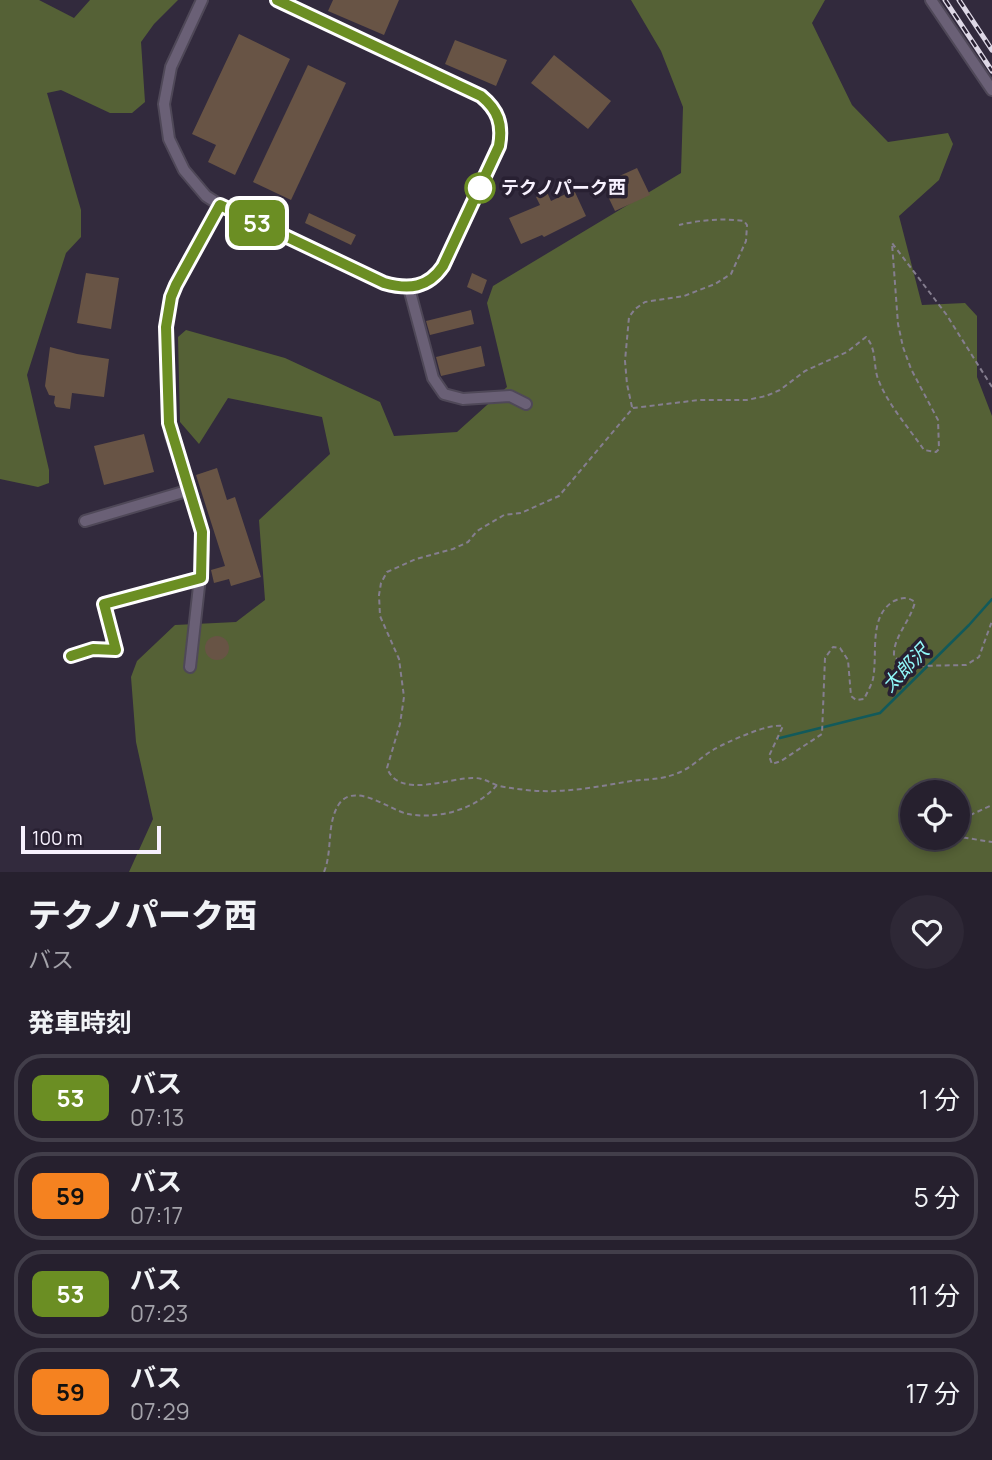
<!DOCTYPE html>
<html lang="ja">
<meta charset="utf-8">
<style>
:root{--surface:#26202e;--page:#2e2836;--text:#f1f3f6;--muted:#a4a3aa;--line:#423e4a}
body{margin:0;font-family:Manrope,"Noto Sans JP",sans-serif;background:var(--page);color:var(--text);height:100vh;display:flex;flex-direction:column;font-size:26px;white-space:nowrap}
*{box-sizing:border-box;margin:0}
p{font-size:23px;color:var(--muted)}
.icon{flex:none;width:38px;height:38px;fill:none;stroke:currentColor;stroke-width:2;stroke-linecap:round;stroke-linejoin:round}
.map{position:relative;height:872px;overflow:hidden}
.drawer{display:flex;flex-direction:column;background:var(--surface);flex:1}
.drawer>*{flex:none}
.badge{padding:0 14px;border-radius:10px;font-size:24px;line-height:46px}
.fabs{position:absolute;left:900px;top:780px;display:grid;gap:14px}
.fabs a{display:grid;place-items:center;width:70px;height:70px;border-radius:50%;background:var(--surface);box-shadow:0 4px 10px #0003,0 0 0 2px var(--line);font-size:35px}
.scale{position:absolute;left:21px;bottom:18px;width:140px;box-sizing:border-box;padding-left:7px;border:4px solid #f7f1fe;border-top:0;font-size:19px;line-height:24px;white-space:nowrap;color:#f7f1fe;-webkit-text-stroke:5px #282032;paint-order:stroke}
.map>.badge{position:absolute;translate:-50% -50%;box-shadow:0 0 0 4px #fff}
h2{padding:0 28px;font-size:26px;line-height:63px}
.round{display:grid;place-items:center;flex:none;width:74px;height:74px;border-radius:37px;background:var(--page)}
.head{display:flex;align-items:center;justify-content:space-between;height:119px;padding:0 28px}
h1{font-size:33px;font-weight:800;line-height:52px}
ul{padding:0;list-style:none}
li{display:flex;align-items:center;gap:21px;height:88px;margin:0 14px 10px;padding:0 14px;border:4px solid var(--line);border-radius:28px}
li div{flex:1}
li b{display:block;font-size:26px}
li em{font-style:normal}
li .badge{min-width:77px;font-weight:700;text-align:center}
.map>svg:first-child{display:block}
.forest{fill:#556136;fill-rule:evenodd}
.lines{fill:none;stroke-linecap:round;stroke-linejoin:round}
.stream{stroke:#125a5b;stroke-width:2.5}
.building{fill:#685445}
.minor-casing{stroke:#4f4858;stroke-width:14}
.path{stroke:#857e8f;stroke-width:2;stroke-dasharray:5 3.5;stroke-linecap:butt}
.minor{stroke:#6a6076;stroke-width:10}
.rail-casing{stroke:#ded8e6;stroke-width:5}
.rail{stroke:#282032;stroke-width:2.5;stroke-dasharray:8;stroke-linecap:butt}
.line-casing{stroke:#fff;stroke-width:16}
.line{stroke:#6b8e23;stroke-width:10}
.stop-dot{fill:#fff;stroke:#6b8e23;stroke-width:3.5}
.labels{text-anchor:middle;stroke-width:7;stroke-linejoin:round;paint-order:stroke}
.stop-label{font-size:18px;font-weight:bold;fill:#f7f1fe;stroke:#282032;text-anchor:start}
.water-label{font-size:19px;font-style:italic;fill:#92f9fa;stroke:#282032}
</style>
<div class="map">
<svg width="992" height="872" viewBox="0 0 992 872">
<rect width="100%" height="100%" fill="#322a3d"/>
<g class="forest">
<polygon points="0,0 39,0 74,18 90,0 178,0 154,24 141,42 145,102 132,113 110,113 61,90 47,93 81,210 81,237 66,253 27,375 49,470 49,483 38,487 0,479"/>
<path d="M631 0H825L812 23 852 105 888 142 948 133 953 144 939 180 899 216 922 305 965 303 977 316V377L992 416V872H129L153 819 136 742 131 677 137 661 175 625 236 622 265 600 259 520 330 454 322 417 228 398 199 444 180 422 178 337 186 330 285 358 380 402 394 436 457 432 507 387 487 303 493 286 681 173 683 107 661 51ZM912 793H957V838H912Z"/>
</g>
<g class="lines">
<polyline class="stream" points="780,738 880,713 969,625 992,599"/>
</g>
<g class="building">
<polygon points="333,0 399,0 384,35 328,11"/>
<polygon points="239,34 290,59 235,175 208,162 216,145 192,134"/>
<polygon points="455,40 507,60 496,86 445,64"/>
<polygon points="554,55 611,101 588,129 531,83"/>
<polygon points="308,65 346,83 291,200 253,182"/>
<polygon points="637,168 650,195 615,211 602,184"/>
<polygon points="574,190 586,216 544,237 542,235 521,244 509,218 540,205 536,197 547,192 551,201"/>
<polygon points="309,213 356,235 351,245 305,223"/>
<polygon points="86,273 119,278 111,329 77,323"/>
<polygon points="472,273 487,280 482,294 467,287"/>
<polygon points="471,310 474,324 430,335 426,321"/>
<polygon points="481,346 485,366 441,376 436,357"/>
<polygon points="50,347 77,354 109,359 104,397 72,393 70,409 56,407 54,403 55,396 49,395 45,386"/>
<polygon points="144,434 154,472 104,485 94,446"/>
<polygon points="217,468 227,500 235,497 261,577 231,586 229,579 214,583 211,570 225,566 196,475"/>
<circle cx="217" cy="648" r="12"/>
</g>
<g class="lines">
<defs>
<g id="minor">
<path d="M202 0 171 67 164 104 169 139 184 170 206 196 220 205 384 283C409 290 428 288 444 266L499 146C503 124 499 110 481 96L277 0"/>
<polyline points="931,0 992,90"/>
<polyline points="409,288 433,378 444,394 463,399 510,396 526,404"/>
<polyline points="85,521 190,490"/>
<polyline points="71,656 93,649 116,650 104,604 201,577"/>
<polyline points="190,667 203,550 198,513 171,436 169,423 166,327 171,297 176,285 220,205"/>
</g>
</defs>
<use href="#minor" class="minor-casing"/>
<g class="path">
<path d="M992 387 946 314 892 243 898 324 903 347 911 369 938 420 939 449 936 452 924 450C909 428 888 405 878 379 873 365 877 349 866 337L847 352 805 371 780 390 766 396 747 400H699L633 408 559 496 521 513 504 515 477 531 468 542 453 549 416 559 387 572 381 583 379 595 380 616 399 659 404 697 400 724 387 768C399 800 450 777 474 778 484 778 490 783 499 786 508 788 517 789 526 790 562 794 596 787 631 781 648 779 661 780 678 773 691 768 701 757 713 750 727 742 768 723 783 726L769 756 772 764 781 761 822 734 825 658 833 647 840 648 848 660 851 696 856 700 864 699C867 693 871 686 873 679 878 654 868 616 894 601 902 597 908 597 915 602 910 622 893 637 894 656L901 663 914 666 966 665 979 657 992 621"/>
<path d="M632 407 627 384 625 361 629 317 635 309 645 302 684 296 715 284 731 274 746 241 747 225 744 221C722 218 700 220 679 225"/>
<polyline points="957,826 964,818 992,805"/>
<polyline points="957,833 960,837 992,842"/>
<path d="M324 872C333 850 326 824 339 804 355 781 391 811 408 814 438 820 477 809 497 785"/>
</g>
<use href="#minor" class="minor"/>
<defs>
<g id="rail">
<polyline points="945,0 992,71"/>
<polyline points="959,0 992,50"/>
</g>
</defs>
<use href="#rail" class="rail-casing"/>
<use href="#rail" class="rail"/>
</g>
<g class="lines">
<defs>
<path id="line" d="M71 656 93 649 116 650 104 604 201 578 202 532 169 423 166 327 171 297 176 285 220 205 384 283C409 290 428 288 443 266L499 146C503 124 498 110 481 96L277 0"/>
</defs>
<use href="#line" class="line-casing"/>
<use href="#line" class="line"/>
</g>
<circle class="stop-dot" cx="480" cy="188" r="14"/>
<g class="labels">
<g class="stop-label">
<text x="501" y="194">テクノパーク西</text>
</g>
<g class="water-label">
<text transform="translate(905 668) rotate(-46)" y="7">太郎沢</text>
</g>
</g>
</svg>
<div class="fabs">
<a><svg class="icon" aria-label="locate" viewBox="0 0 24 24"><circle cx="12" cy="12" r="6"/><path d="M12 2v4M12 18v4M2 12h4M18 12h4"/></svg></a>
</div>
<div class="scale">100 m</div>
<b class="badge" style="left:257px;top:223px;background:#6b8e23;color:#fff">53</b>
</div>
<section class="drawer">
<div class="head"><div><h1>テクノパーク西</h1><p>バス</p></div><a class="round"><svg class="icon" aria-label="heart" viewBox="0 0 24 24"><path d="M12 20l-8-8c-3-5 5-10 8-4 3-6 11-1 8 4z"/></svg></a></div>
<h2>発車時刻</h2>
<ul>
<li><span class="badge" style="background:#6b8e23;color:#fff">53</span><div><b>バス</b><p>07:13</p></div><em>1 分</em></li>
<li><span class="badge" style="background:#f58220;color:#111">59</span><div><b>バス</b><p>07:17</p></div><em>5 分</em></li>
<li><span class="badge" style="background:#6b8e23;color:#fff">53</span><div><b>バス</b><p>07:23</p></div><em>11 分</em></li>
<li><span class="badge" style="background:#f58220;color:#111">59</span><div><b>バス</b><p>07:29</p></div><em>17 分</em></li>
</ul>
</section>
